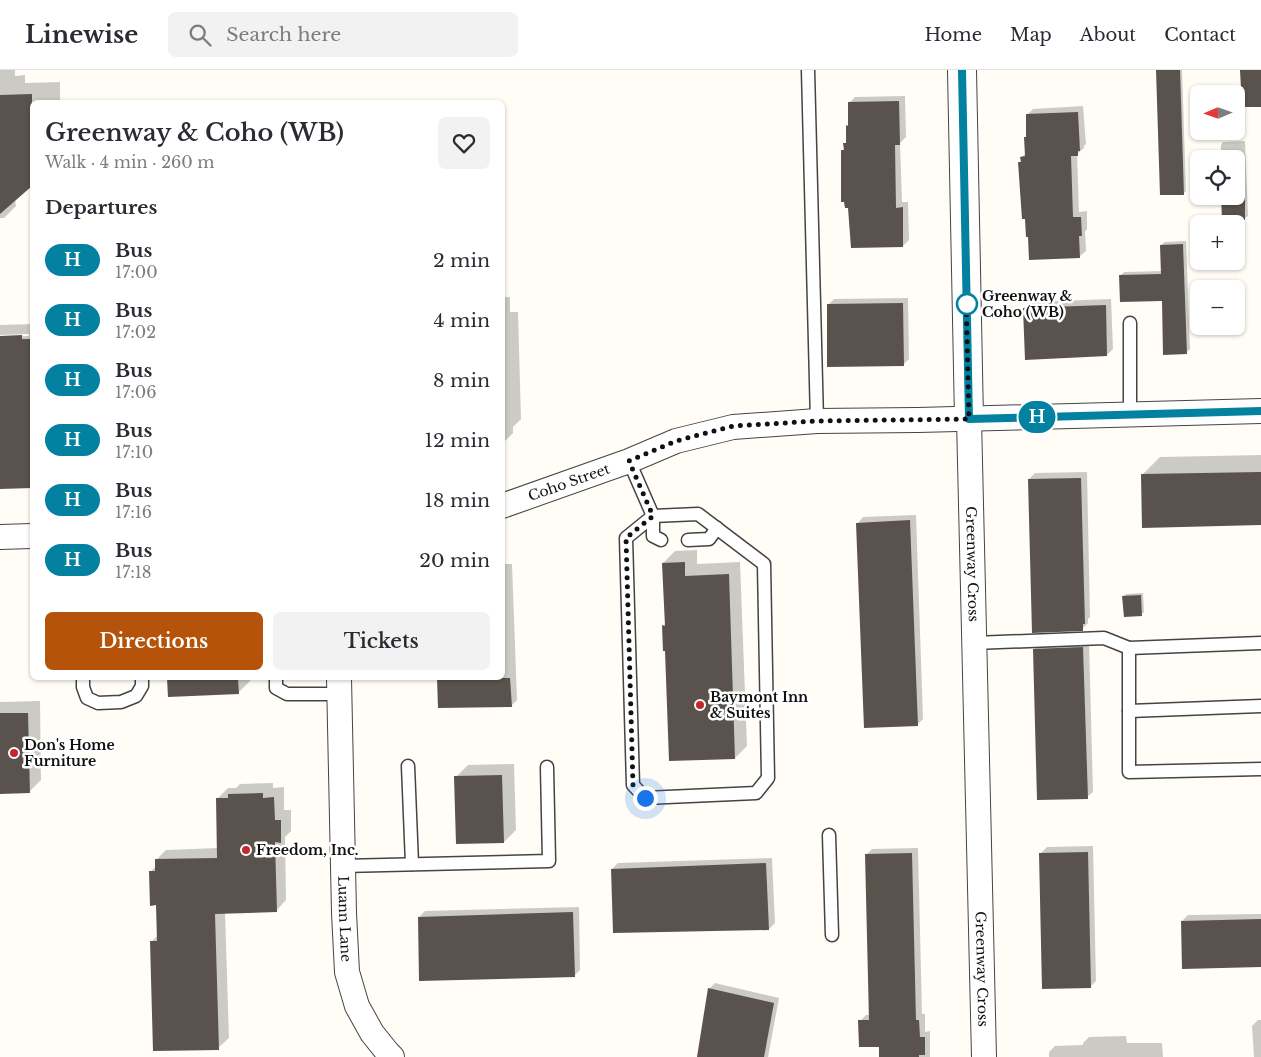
<!DOCTYPE html>
<meta charset="utf-8">
<style>
:root{--surface:#fff;--page:#f2f2f3;--text:#2b2b33;--muted:#7c7c81;--line:#e1e1e2;--accent:#b45309}
body{margin:0;font-family:"Libre Baskerville",serif;background:var(--page);color:var(--text);height:100vh;display:flex;flex-direction:column;font-size:19px;white-space:nowrap}
*{box-sizing:border-box;margin:0}
p{font-size:16px;color:var(--muted)}
.icon{flex:none;width:28px;height:28px;fill:none;stroke:currentColor;stroke-width:2;stroke-linecap:round;stroke-linejoin:round}
.map{position:relative;flex:1;overflow:hidden}
.panel{position:absolute;left:30px;top:30px;width:475px;height:580px;display:flex;flex-direction:column;background:var(--surface);border-radius:8px;box-shadow:0 1px 4px #0004}
.panel>*{flex:none}
.badge{padding:0 10px;border-radius:16px;font-size:18px;line-height:32px}
.needle{width:32px;rotate:268deg}
.buttons{position:absolute;left:1190px;top:15px;display:grid;gap:10px}
.buttons a{display:grid;place-items:center;width:55px;height:55px;border-radius:8px;background:var(--surface);box-shadow:0 1px 4px #0004;font-size:25px}
.you{position:absolute;width:25px;height:25px;margin:-12px;border:4px solid #fff;border-radius:50%;background:#1a73e8;box-shadow:0 0 0 8px #1a73e833}
.map>.badge{position:absolute;translate:-50% -50%;box-shadow:0 0 0 2px #fff}
h2{padding:0 15px;font-size:19px;line-height:45px}
.round{display:grid;place-items:center;flex:none;width:52px;height:52px;border-radius:8px;background:var(--page)}
.head{display:flex;align-items:center;justify-content:space-between;height:85px;padding:0 15px}
h1{font-size:24px;font-weight:600;line-height:38px}
.button{display:flex;gap:10px;margin-top:auto;padding:10px 15px}
.button a{flex:1;height:58px;border-radius:8px;background:var(--accent);color:#fff;font-size:20px;font-weight:600;line-height:58px;text-align:center}
.button a+a{background:var(--page);color:var(--text)}
ul{padding:0;list-style:none}
li{display:flex;align-items:center;gap:15px;height:60px;padding:0 15px}
li div{flex:1}
li b{display:block;font-size:19px}
li em{font-style:normal}
li .badge{min-width:55px;font-weight:700;text-align:center}
header{display:flex;align-items:center;gap:30px;box-sizing:border-box;height:70px;padding:0 25px;background:var(--surface);border-bottom:1px solid var(--line)}
header strong{font-size:24px}
nav{display:flex;gap:28px;margin-inline-start:auto;font-size:18px}
.search{width:350px;height:45px;background:var(--page);display:flex;align-items:center;gap:12px;box-sizing:border-box;padding:0 18px;border-radius:8px;color:var(--muted);font-size:19px}
.map>svg:first-child{display:block}
.shadow{fill:#0003}
.building{fill:#5a524d}
.lines{fill:none;stroke-linecap:round;stroke-linejoin:round}
.service-casing{stroke:#444;stroke-width:15}
.minor-casing{stroke:#444;stroke-width:26}
.tertiary-casing{stroke:#444;stroke-width:30}
.service{stroke:#fff;stroke-width:12}
.minor{stroke:#fff;stroke-width:24}
.tertiary{stroke:#fff;stroke-width:28}
.line-casing{stroke:#fff;stroke-width:11}
.line{stroke:#0381a1;stroke-width:8}
.walk{stroke:#111;stroke-width:5;stroke-dasharray:0 9}
.stop-dot{fill:#fff;stroke:#0381a1;stroke-width:2.5}
.poi-dot{fill:#c4262e;stroke:#fff;stroke-width:2}
.labels{text-anchor:middle;stroke-width:5;stroke-linejoin:round;paint-order:stroke}
.stop-label{font-size:14px;font-weight:bold;fill:#111;stroke:#fff;text-anchor:start}
.street-label{font-size:14px;fill:#111;stroke:#fff}
.poi-label{font-size:14px;font-weight:bold;fill:#111;stroke:#fff;text-anchor:start}
</style>
<header>
<strong>Linewise</strong>
<div class="search"><svg class="icon" aria-label="search" viewBox="0 0 24 24"><circle cx="10" cy="10" r="6"/><path d="M15 15l6 6"/></svg>Search here</div>
<nav><a>Home</a><a>Map</a><a>About</a><a>Contact</a></nav>
</header>
<div class="map">
<svg width="1261" height="987" viewBox="0 0 1261 987">
<rect width="100%" height="100%" fill="#fffdf5"/>
<g class="shadow">
<polygon points="0,0 15,0 15,6 25,5 25,13 60,12 60,32 32,32 32,114 15,129 16,136 4,148 0,148"/>
<polygon points="1158,0 1182,0 1186,121 1183,124"/>
<polygon points="905,26 906,67 900,73 902,132 908,132 909,170 903,176 850,137 842,81 845,78 845,74 847,71 847,56 850,53 849,33 855,27"/>
<polygon points="1083,36 1086,74 1084,76 1084,78 1077,84 1079,142 1087,141 1087,159 1085,162 1086,181 1080,186 1029,166 1019,93 1022,90 1022,87 1026,83 1025,68 1028,65 1027,45 1033,39"/>
<polygon points="1245,71 1248,146 1245,148 1236,126 1236,89 1221,89 1221,75 1223,72"/>
<polygon points="1186,171 1190,279 1186,283 1163,229 1120,206 1124,202 1162,201 1161,175 1165,172"/>
<polygon points="502,227 510,227 510,242 518,242 521,349 513,357 513,363 502,374"/>
<polygon points="908,228 909,289 903,295 828,235 834,229"/>
<polygon points="1111,229 1113,279 1107,285 1024,238 1030,232"/>
<polygon points="32,254 32,417 0,418 0,267 29,266 29,264 0,265 0,255"/>
<polygon points="1261,385 1261,453 1142,405 1160,387"/>
<polygon points="1087,402 1090,547 1088,549 1088,553 1082,559 1029,409 1035,403"/>
<polygon points="916,445 923,649 917,655 858,453 863,447"/>
<polygon points="697,480 697,494 740,492 747,676 735,688 666,579 663,556 666,553 663,493 675,481"/>
<polygon points="502,494 512,494 517,630 511,636 440,637 439,608 502,608"/>
<polygon points="1143,523 1144,542 1141,545 1124,526 1126,524"/>
<polygon points="1089,572 1093,722 1087,727 1034,579 1040,573"/>
<polygon points="169,608 250,608 250,611 238,623 169,626"/>
<polygon points="40,631 41,710 29,722 0,722 0,632"/>
<polygon points="514,694 516,760 504,772 456,707 468,695"/>
<polygon points="273,713 273,718 284,717 284,740 291,740 291,761 285,767 286,830 276,841 225,842 229,968 218,978 151,872 158,865 157,834 150,802 156,796 156,790 166,780 218,778 217,729 228,718 236,718 240,714"/>
<polygon points="1093,776 1096,911 1090,917 1041,783 1047,777"/>
<polygon points="918,778 922,944 925,944 925,962 930,961 930,987 880,987 880,976 860,951 866,945 870,945 866,785 872,779"/>
<polygon points="772,788 775,853 769,859 612,799 618,793"/>
<polygon points="579,837 580,900 574,906 419,847 425,841"/>
<polygon points="1261,844 1261,896 1182,851 1188,845"/>
<polygon points="715,913 779,928 768,987 698,987 709,919"/>
<polygon points="1258,950 1261,950 1261,987 1254,987 1252,956"/>
<polygon points="1126,966 1127,973 1162,973 1163,987 1049,987 1049,982 1055,976 1083,975 1083,973 1089,967"/>
</g>
<g class="building">
<polygon points="1156,0 1180,0 1184,125 1160,125"/>
<polygon points="1240,0 1261,0 1261,37 1242,37"/>
<polygon points="32,24 32,116 0,144 0,25"/>
<polygon points="899,31 900,75 895,75 896,138 903,137 903,177 851,178 848,138 845,138 844,132 841,132 841,80 844,80 843,73 846,73 846,55 848,56 848,32"/>
<polygon points="1078,42 1080,81 1078,81 1078,86 1071,86 1073,147 1081,147 1082,166 1079,166 1080,188 1029,190 1028,167 1026,167 1025,149 1022,149 1018,92 1021,92 1020,87 1025,86 1024,67 1026,67 1026,44"/>
<polygon points="1221,126 1245,126 1245,150 1222,150"/>
<polygon points="1183,174 1187,284 1163,285 1162,231 1120,232 1119,205 1161,204 1160,175"/>
<polygon points="903,233 904,296 827,297 827,234"/>
<polygon points="1106,235 1107,286 1025,290 1023,238"/>
<polygon points="22,265 22,269 32,269 32,418 0,419 0,266"/>
<polygon points="1261,402 1261,455 1142,458 1141,404"/>
<polygon points="1081,408 1085,554 1083,554 1083,561 1032,563 1028,409"/>
<polygon points="910,450 918,656 864,658 856,453"/>
<polygon points="685,492 685,506 729,504 735,689 669,691 665,581 663,581 662,555 665,556 662,493"/>
<polygon points="1141,525 1142,546 1124,547 1122,526"/>
<polygon points="1083,577 1088,729 1037,730 1033,579"/>
<polygon points="167,608 238,608 239,624 168,627"/>
<polygon points="437,608 510,608 512,637 438,638"/>
<polygon points="0,643 28,643 30,723 0,724"/>
<polygon points="502,705 504,773 456,774 454,706"/>
<polygon points="263,723 263,728 274,727 275,750 281,750 281,773 275,772 277,842 215,844 219,980 153,981 150,871 157,871 156,835 150,836 149,801 155,801 155,789 217,788 216,728 228,728 228,724"/>
<polygon points="1088,782 1091,918 1042,919 1039,783"/>
<polygon points="912,783 916,950 919,950 920,967 925,967 925,985 919,985 919,987 879,987 879,977 859,977 858,950 869,950 865,784"/>
<polygon points="766,793 769,860 613,863 611,799"/>
<polygon points="573,842 575,907 419,911 418,847"/>
<polygon points="1261,849 1261,897 1182,899 1181,851"/>
<polygon points="708,918 774,933 764,987 697,987"/>
</g>
<g class="lines">
<defs>
<g id="service">
<polyline points="808,0 817,351"/>
<polyline points="1130,253 1130,345"/>
<polyline points="629,391 653,446 626,468 633,715 645,728 756,723 768,708 764,494 698,444 653,446 653,466 661,470"/>
<polyline points="688,470 709,469 717,458"/>
<polyline points="974,573 1104,568 1129,578 1261,573"/>
<polyline points="1129,578 1129,702 1261,699"/>
<polyline points="83,608 83,617 87,628 98,633 121,632 136,626 142,616 142,608"/>
<polyline points="276,608 276,618 287,624 340,624"/>
<polyline points="1129,641 1261,636"/>
<polyline points="408,696 412,794"/>
<polyline points="829,765 832,865"/>
<polyline points="343,796 549,791 547,697"/>
</g>
<g id="minor">
<path id="s1" d="M969 349 984 987"/>
<path id="s2" d="M502 436 629 391 676 371 733 357 817 351 918 350 1261 341"/>
<polyline points="0,467 32,466"/>
<path id="s3" d="M339 608 344 843 347 902 357 936 372 963 388 983 392 987"/>
</g>
<polyline id="tertiary" points="962,0 969,349"/>
</defs>
<use href="#service" class="service-casing"/>
<use href="#minor" class="minor-casing"/>
<use href="#tertiary" class="tertiary-casing"/>
<use href="#service" class="service"/>
<use href="#minor" class="minor"/>
<use href="#tertiary" class="tertiary"/>
</g>
<g class="lines">
<defs>
<polyline id="line" points="962,0 969,349 1261,341"/>
</defs>
<use href="#line" class="line-casing"/>
<use href="#line" class="line"/>
<polyline class="walk" points="645,728 633,715 626,468 653,446 629,391 676,371 733,356 817,351 969,349 966,228 967,234"/>
</g>
<circle class="stop-dot" cx="967" cy="234" r="10"/>
<g class="poi-dot">
<circle cx="700" cy="635" r="5"/>
<circle cx="14" cy="683" r="5"/>
<circle cx="246" cy="780" r="5"/>
</g>
<g class="labels">
<g class="stop-label">
<text x="982" y="231">Greenway &amp;<tspan x="982" dy="16">Coho (WB)</tspan></text>
</g>
<g class="street-label">
<text dy="5" stroke="none"><textPath href="#s2" startOffset="71">Coho Street</textPath></text>
<text dy="5" stroke="none"><textPath href="#s1" startOffset="145">Greenway Cross</textPath></text>
<text dy="5" stroke="none"><textPath href="#s3" startOffset="241">Luann Lane</textPath></text>
<text dy="5" stroke="none"><textPath href="#s1" startOffset="550">Greenway Cross</textPath></text>
</g>
<g class="poi-label">
<text x="710" y="632">Baymont Inn<tspan x="710" dy="16">&amp; Suites</tspan></text>
<text x="24" y="680">Don's Home<tspan x="24" dy="16">Furniture</tspan></text>
<text x="256" y="785">Freedom, Inc.</text>
</g>
</g>
</svg>
<div class="buttons">
<a><svg class="needle" viewBox="-14 -14 28 28"><path d="M0-13l5 13h-10z" fill="#e53935"/><path d="M0 13l5-13h-10z" fill="#7c7c81"/></svg></a>
<a><svg class="icon" aria-label="locate" viewBox="0 0 24 24"><circle cx="12" cy="12" r="6"/><path d="M12 2v4M12 18v4M2 12h4M18 12h4"/></svg></a>
<a>+</a>
<a>−</a>
</div>
<div class="you" style="left:645px;top:728px"></div>
<b class="badge" style="left:1037px;top:347px;background:#0381a1;color:#fff">H</b>
<section class="panel">
<div class="head"><div><h1>Greenway &amp; Coho (WB)</h1><p>Walk · 4 min · 260 m</p></div><a class="round"><svg class="icon" aria-label="heart" viewBox="0 0 24 24"><path d="M12 20l-8-8c-3-5 5-10 8-4 3-6 11-1 8 4z"/></svg></a></div>
<h2>Departures</h2>
<ul>
<li><span class="badge" style="background:#0381a1;color:#fff">H</span><div><b>Bus</b><p>17:00</p></div><em>2 min</em></li>
<li><span class="badge" style="background:#0381a1;color:#fff">H</span><div><b>Bus</b><p>17:02</p></div><em>4 min</em></li>
<li><span class="badge" style="background:#0381a1;color:#fff">H</span><div><b>Bus</b><p>17:06</p></div><em>8 min</em></li>
<li><span class="badge" style="background:#0381a1;color:#fff">H</span><div><b>Bus</b><p>17:10</p></div><em>12 min</em></li>
<li><span class="badge" style="background:#0381a1;color:#fff">H</span><div><b>Bus</b><p>17:16</p></div><em>18 min</em></li>
<li><span class="badge" style="background:#0381a1;color:#fff">H</span><div><b>Bus</b><p>17:18</p></div><em>20 min</em></li>
</ul>
<div class="button"><a>Directions</a><a>Tickets</a></div>
</section>
</div>
